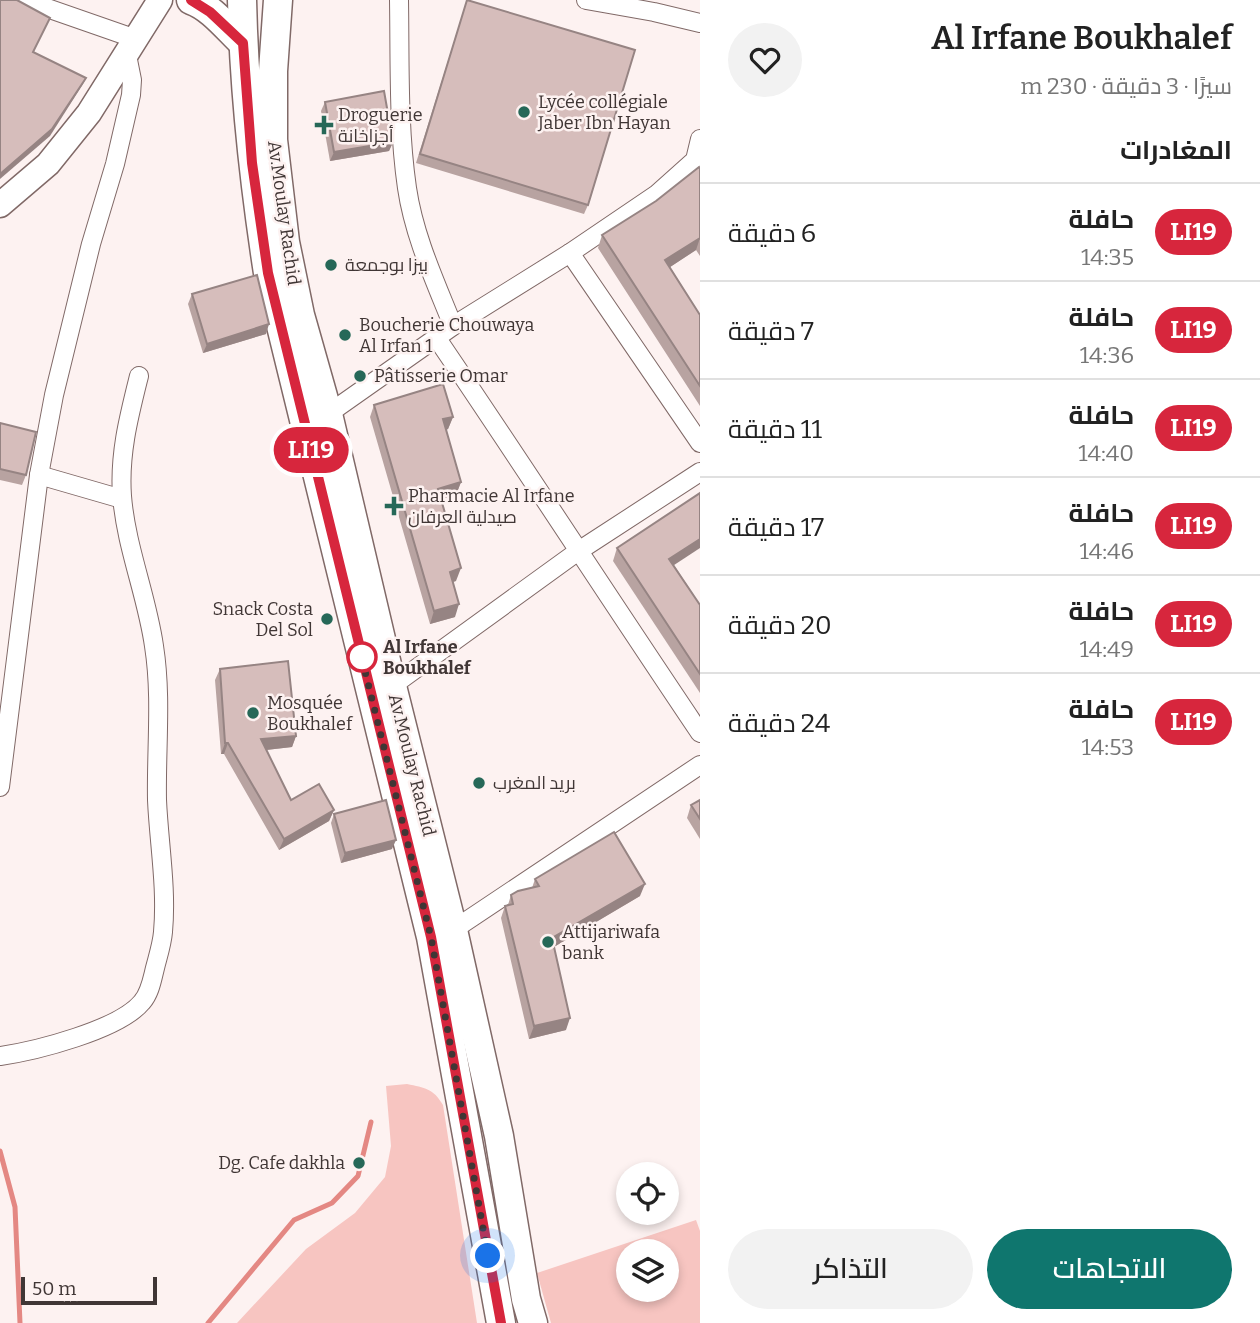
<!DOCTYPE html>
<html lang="ar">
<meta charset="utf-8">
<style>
:root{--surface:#fff;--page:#f2f2f2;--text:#222;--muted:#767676;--line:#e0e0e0;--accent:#0f766e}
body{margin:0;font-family:Bitter,Cairo,serif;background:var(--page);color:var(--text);direction:rtl;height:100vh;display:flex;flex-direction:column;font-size:26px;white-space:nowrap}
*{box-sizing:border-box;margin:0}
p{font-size:23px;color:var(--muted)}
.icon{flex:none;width:38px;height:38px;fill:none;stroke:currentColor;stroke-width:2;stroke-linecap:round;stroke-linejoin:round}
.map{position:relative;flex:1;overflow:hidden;direction:ltr}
.panel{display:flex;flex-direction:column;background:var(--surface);width:560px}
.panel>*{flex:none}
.badge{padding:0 14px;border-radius:23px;font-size:24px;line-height:46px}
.buttons{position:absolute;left:616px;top:1162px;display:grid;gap:14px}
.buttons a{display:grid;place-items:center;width:63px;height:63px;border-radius:50%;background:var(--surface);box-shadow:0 4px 10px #0003;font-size:35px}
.scale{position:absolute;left:21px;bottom:18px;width:136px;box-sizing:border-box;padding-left:7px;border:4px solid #403635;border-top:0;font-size:19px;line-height:24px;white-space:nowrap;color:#403635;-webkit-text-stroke:5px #fdf2f1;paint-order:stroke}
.you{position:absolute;width:35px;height:35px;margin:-18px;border:5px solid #fff;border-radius:50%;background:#1a73e8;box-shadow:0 0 0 10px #1a73e833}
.map>.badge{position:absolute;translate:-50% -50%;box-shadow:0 0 0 4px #fff}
h2{padding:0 28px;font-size:26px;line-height:63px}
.round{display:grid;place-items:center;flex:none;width:74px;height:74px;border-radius:37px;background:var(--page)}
.head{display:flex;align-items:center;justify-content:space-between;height:119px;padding:0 28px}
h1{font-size:33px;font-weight:600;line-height:52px}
.button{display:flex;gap:14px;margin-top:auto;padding:14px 28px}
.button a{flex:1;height:80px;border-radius:42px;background:var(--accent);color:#fff;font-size:28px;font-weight:600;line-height:80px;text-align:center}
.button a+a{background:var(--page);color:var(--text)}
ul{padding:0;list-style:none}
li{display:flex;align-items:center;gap:21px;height:98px;padding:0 28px;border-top:2px solid var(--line)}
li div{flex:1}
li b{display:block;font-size:26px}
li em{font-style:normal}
li .badge{min-width:77px;font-weight:700;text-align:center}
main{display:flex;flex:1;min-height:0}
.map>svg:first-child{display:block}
.green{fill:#f7c5c1;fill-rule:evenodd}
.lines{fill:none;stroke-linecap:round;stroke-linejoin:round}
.stream{stroke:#e48883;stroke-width:5}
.street-casing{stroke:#806967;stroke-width:20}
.secondary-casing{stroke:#806967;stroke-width:27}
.primary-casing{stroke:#806967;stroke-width:31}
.street{stroke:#fff;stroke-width:18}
.secondary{stroke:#fff;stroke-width:24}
.primary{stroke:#fff;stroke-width:28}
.wall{fill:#b8a3a1}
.shaded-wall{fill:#968483}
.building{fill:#d6bdbb;stroke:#968483;stroke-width:2}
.line-casing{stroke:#fff;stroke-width:16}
.line{stroke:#d7263d;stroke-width:10}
.walk{stroke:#403635;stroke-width:7;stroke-dasharray:0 12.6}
.poi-dot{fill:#266858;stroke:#fdf2f1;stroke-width:2.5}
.stop-dot{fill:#fff;stroke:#d7263d;stroke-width:3.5}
.labels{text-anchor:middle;stroke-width:5;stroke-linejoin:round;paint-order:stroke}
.poi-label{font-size:18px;fill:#403635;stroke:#fdf2f1;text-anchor:start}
.street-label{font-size:18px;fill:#403635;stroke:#fdf2f1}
.stop-label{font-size:18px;font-weight:bold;fill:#403635;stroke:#fdf2f1;text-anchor:start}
</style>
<main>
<section class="panel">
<div class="head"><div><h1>Al Irfane Boukhalef</h1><p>سيرًا · 3 دقيقة · 230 m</p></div><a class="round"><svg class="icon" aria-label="heart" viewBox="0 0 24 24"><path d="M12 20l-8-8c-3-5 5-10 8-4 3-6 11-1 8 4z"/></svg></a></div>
<h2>المغادرات</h2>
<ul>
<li><span class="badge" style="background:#d7263d;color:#fff">LI19</span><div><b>حافلة</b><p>14:35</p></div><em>6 دقيقة</em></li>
<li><span class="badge" style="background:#d7263d;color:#fff">LI19</span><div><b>حافلة</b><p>14:36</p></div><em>7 دقيقة</em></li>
<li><span class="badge" style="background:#d7263d;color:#fff">LI19</span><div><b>حافلة</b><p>14:40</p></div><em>11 دقيقة</em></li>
<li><span class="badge" style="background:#d7263d;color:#fff">LI19</span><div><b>حافلة</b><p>14:46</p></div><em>17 دقيقة</em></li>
<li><span class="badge" style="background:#d7263d;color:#fff">LI19</span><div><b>حافلة</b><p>14:49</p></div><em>20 دقيقة</em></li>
<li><span class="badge" style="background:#d7263d;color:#fff">LI19</span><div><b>حافلة</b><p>14:53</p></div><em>24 دقيقة</em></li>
</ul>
<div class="button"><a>الاتجاهات</a><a>التذاكر</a></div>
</section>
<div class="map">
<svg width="700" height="1323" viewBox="0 0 700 1323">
<rect width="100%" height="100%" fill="#fdf2f1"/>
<g class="green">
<path d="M407 1084C425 1088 433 1088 443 1105L477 1323H237L306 1249 355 1213 385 1177 391 1146 386 1086Z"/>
<path d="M696 1220 700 1231V1323H551L537 1273ZM628 1251H667V1290H628Z"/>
</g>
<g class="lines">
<g class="stream">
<polyline points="0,1151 15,1207 20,1323"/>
<polyline points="208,1323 294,1220 332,1203 358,1176 371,1122"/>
</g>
<defs>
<g id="street">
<polyline points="24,0 136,39"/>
<path d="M399 0C400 63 398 126 407 188 414 236 435 281 453 326"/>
<polyline points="586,0 654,12 700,23"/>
<polyline points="570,253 700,443"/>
<path d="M436 337C525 468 611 601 700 733"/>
<polyline points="328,414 453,326 570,253 657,194 695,160 700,139"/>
<polyline points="39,475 122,499"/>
<polyline points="392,686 577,552 700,472"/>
<polyline points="0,787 39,475 54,395 91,244 115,164 131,95 132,80 127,55"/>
<polyline points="446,932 453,930 700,765"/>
<path d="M0 1056C35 1051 119 1030 142 1002 150 993 152 980 155 968 158 956 162 944 163 932 167 888 159 844 157 800 156 749 162 697 154 646 147 596 126 547 122 496 119 454 129 416 139 376"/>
</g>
<polyline id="secondary" points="0,205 48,164 89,113 160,0"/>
<g id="primary">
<path d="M191 0C211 7 227 28 243 43"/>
<path d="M242 0C244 92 254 182 268 273L431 937 501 1323"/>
<polyline points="278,0 273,71 273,140 285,242 300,315 328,414 392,686 453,930 499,1136 526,1299 533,1323"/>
</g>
</defs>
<use href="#street" class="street-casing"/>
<use href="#secondary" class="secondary-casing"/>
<use href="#primary" class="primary-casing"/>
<use href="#street" class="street"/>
<use href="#secondary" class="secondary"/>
<use href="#primary" class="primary"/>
</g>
<g class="wall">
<polygon points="467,0 588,205 584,214 416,163"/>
<polygon points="325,102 393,142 389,151 330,161 321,111"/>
<polygon points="700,169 700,256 696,250 670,267 700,315 700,406 598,248 602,235 656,201"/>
<polygon points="192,294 266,334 203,353 188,304"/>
<polygon points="374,405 453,417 448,429 446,430 461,482 456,495 441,499 456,581 453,582 455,617 430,624 370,417"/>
<polygon points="0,423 26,475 22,485 0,480"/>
<polygon points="617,548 674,565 700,605 700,693 613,561"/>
<polygon points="220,669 296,736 292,747 266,750 291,800 334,810 329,821 279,850 224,754 221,754 215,680"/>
<polygon points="700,800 700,839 687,818 691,805"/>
<polygon points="334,814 392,849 341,863 331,823"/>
<polygon points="535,879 640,896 554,947 566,1030 529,1039 501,918 505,906 508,905 511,895 532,888"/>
</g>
<g class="shaded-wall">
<polygon points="86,78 83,84 50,136 0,179 0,174"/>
<polygon points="393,142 389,151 330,161 334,152"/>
<polygon points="700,238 696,250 661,273 665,260"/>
<polygon points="269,324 266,334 203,353 207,344"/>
<polygon points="453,417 448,429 438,432 443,419"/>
<polygon points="461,482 456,495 433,501 438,489"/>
<polygon points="700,539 700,548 665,571 669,559"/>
<polygon points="461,568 456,581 445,584 450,572"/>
<polygon points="459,604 455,617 430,624 434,611"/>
<polygon points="296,736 292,747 257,751 261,739"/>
<polygon points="225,743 228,743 224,754 221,754"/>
<polygon points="334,810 329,821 279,850 284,839"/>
<polygon points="396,840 392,849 341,863 345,853"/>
<polygon points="645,884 640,896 547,951 552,938"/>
<polygon points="570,1018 566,1030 529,1039 534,1026"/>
</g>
<g class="building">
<polygon points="0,0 17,0 50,18 33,52 86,78 52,129 0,174"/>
<polygon points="467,0 635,50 588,205 420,154"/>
<polygon points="384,91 393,142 334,152 325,102"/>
<polygon points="699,167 700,169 700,238 665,260 700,315 700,386 602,235 656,201"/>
<polygon points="257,275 269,324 207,344 192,294"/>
<polygon points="443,384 453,417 443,419 461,482 438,489 461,568 450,572 459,604 434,611 374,405"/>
<polygon points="0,423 36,432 26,475 0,469"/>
<polygon points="700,493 700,539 669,559 700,605 700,674 617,548"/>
<polygon points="288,661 296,736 261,739 291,800 319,784 334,810 284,839 228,743 225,743 220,669"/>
<polygon points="386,800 396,840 345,853 334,814"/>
<polygon points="700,800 700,819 691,805"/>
<polygon points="614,832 645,884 552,938 570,1018 534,1026 505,906 513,904 511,895 518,891 539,886 535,879"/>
</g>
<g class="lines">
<defs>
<polyline id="line" points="191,0 210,12 243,43 252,163 268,273 431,937 501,1323"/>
</defs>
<use href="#line" class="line-casing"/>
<use href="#line" class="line"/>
<polyline class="walk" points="362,657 359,647 431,937 488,1256"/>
</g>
<g class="poi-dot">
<circle cx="524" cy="112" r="7"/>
<path d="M320.5 114.5h7v7h7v7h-7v7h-7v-7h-7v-7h7z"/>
<circle cx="331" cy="265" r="7"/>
<circle cx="345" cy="335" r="7"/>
<circle cx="360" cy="376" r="7"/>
<path d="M390.5 495.5h7v7h7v7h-7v7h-7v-7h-7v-7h7z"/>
<circle cx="327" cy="619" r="7"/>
<circle cx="253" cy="713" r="7"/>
<circle cx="479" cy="783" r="7"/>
<circle cx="548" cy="942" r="7"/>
<circle cx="359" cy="1163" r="7"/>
</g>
<circle class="stop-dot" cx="362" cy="657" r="14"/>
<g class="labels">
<g class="poi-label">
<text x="538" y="108">Lycée collégiale<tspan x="538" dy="21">Jaber Ibn Hayan</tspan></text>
<text x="338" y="121">Droguerie<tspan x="338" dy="21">أجزاخانة</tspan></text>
<text x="345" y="271">بيزا بوجمعة</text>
<text x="359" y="331">Boucherie Chouwaya<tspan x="359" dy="21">Al Irfan 1</tspan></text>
<text x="374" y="382">Pâtisserie Omar</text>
<text x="408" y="502">Pharmacie Al Irfane<tspan x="408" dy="21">صيدلية العرفان</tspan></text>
<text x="313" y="615" text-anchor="end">Snack Costa<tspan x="313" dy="21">Del Sol</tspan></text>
<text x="267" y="709">Mosquée<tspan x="267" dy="21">Boukhalef</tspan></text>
<text x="493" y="789">بريد المغرب</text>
<text x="562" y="938">Attijariwafa<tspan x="562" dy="21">bank</tspan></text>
<text x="345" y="1169" text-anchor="end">Dg. Cafe dakhla</text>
</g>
<g class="street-label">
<text transform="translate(284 213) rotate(82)" y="6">Av.Moulay Rachid</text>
<text transform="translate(412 765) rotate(76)" y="6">Av.Moulay Rachid</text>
</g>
<g class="stop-label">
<text x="383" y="653">Al Irfane<tspan x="383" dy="21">Boukhalef</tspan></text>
</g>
</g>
</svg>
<div class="buttons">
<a><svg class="icon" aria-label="locate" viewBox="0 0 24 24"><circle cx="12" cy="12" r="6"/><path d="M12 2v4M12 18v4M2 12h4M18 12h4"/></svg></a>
<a><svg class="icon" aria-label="layers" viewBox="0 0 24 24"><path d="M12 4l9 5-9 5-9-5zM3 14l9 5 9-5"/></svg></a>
</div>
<div class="scale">50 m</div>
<div class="you" style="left:488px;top:1256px"></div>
<b class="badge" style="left:311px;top:450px;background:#d7263d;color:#fff">LI19</b>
</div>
</main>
